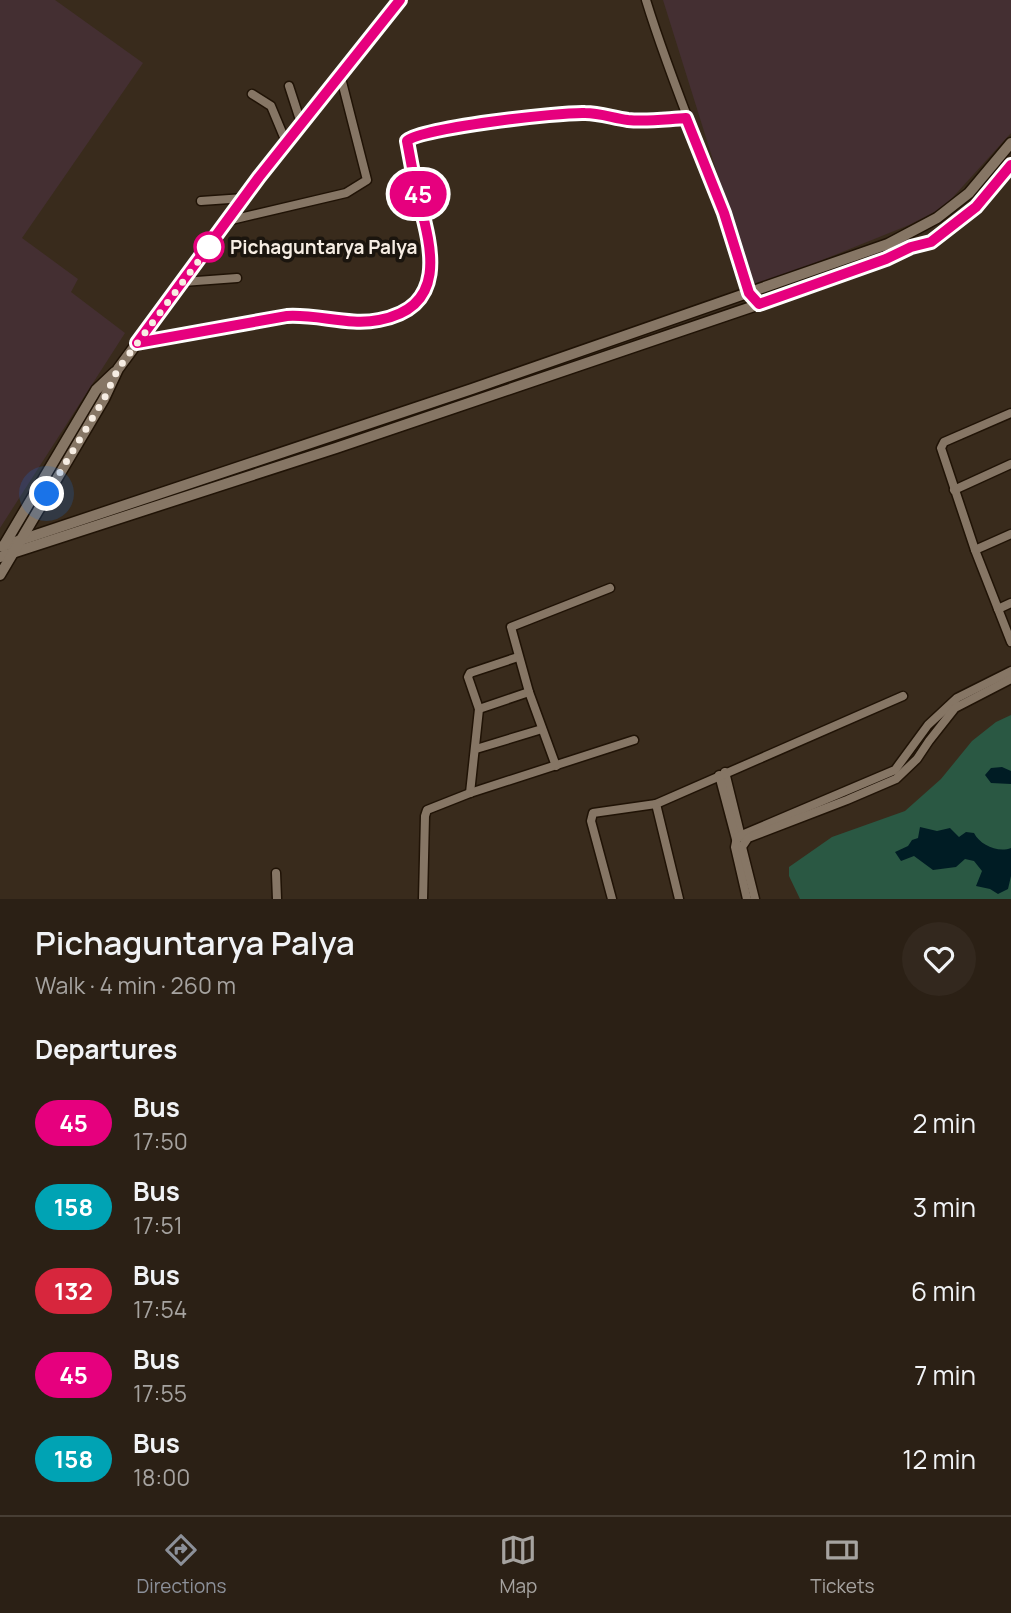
<!DOCTYPE html>
<meta charset="utf-8">
<style>
:root{--surface:#2b2015;--page:#33281e;--text:#f1f3f6;--muted:#a6a3a0;--line:#473e34;--accent:#8c9099}
body{margin:0;font-family:Manrope,sans-serif;background:var(--page);color:var(--text);height:100vh;display:flex;flex-direction:column;font-size:26px;white-space:nowrap}
*{box-sizing:border-box;margin:0}
p{font-size:23px;color:var(--muted)}
.icon{flex:none;width:38px;height:38px;fill:none;stroke:currentColor;stroke-width:2;stroke-linecap:round;stroke-linejoin:round}
.map{position:relative;height:899px;overflow:hidden}
.sheet{display:flex;flex-direction:column;background:var(--surface);flex:1}
.sheet>*{flex:none}
.badge{padding:0 14px;border-radius:23px;font-size:24px;line-height:46px}
.you{position:absolute;width:35px;height:35px;margin:-18px;border:5px solid #fff;border-radius:50%;background:#1a73e8;box-shadow:0 0 0 10px #1a73e833}
.map>.badge{position:absolute;translate:-50% -50%;box-shadow:0 0 0 4px #fff}
h2{padding:0 35px;font-size:26px;line-height:63px}
.round{display:grid;place-items:center;flex:none;width:74px;height:74px;border-radius:37px;background:var(--page)}
.head{display:flex;align-items:center;justify-content:space-between;height:119px;padding:0 35px}
h1{font-size:33px;font-weight:600;line-height:52px}
ul{padding:0;list-style:none}
li{display:flex;align-items:center;gap:21px;height:84px;padding:0 35px}
li div{flex:1}
li b{display:block;font-size:26px}
li em{font-style:normal}
li .badge{min-width:77px;font-weight:700;text-align:center}
.menu{display:flex;justify-content:space-around;align-items:center;height:98px;border-top:2px solid var(--line);background:var(--surface);font-size:19px;color:var(--muted)}
.menu a{display:grid;justify-items:center;gap:4px}
.menu .on{color:var(--accent)}
.map>svg:first-child{display:block}
.industrial{fill:#442f32}
.green{fill:#2a5843}
.water{fill:#001c24}
.lines{fill:none;stroke-linecap:round;stroke-linejoin:round}
.minor-casing{stroke:#201306;stroke-width:11}
.tertiary-casing{stroke:#201306;stroke-width:13}
.minor{stroke:#867665;stroke-width:8}
.tertiary{stroke:#867665;stroke-width:10}
.line-casing{stroke:#fff;stroke-width:16}
.line{stroke:#e6007e;stroke-width:10}
.walk{stroke:#f6ede3;stroke-width:7;stroke-dasharray:0 12.6}
.stop-dot{fill:#fff;stroke:#e6007e;stroke-width:3.5}
.labels{text-anchor:middle;stroke-width:7;stroke-linejoin:round;paint-order:stroke}
.stop-label{font-size:19px;font-weight:bold;fill:#f6ede3;stroke:#1b150e;text-anchor:start}
</style>
<div class="map">
<svg width="1011" height="899" viewBox="0 0 1011 899">
<rect width="100%" height="100%" fill="#392b1c"/>
<g class="industrial">
<polygon points="0,0 55,0 143,63 22,238 78,279 71,292 125,333 0,528"/>
<polygon points="663,0 1011,0 1011,133 944,207 909,225 753,288"/>
</g>
<polygon class="green" points="1011,715 1011,899 800,899 789,876 789,867 832,837 905,811 941,779 972,741 996,722"/>
<g class="water">
<polygon points="1002,767 1011,771 1011,784 991,783 985,775 991,768"/>
<path d="M920 827 937 831 950 828 959 837 966 832 974 833C980 845 998 853 1011 848V876L1008 889 998 894 990 889 976 886 982 871 974 861 965 859 956 867 933 870 914 856 901 861 895 852 908 846 912 840 918 838Z"/>
</g>
<g class="lines">
<defs>
<g id="minor">
<path d="M646 0C668 72 697 140 723 210 735 240 737 280 759 304"/>
<polyline points="289,86 301,123"/>
<polyline points="252,94 271,106 286,142"/>
<polyline points="201,201 244,198"/>
<polyline points="227,221 346,193 367,180 340,74"/>
<polyline points="183,282 237,278"/>
<path d="M137 343 287 315C317 314 349 326 379 320 454 306 429 240 416 189 412 173 410 157 407 141 420 128 560 113 585 113 600 113 613 118 628 120 647 122 667 119 686 118"/>
<polyline points="1011,413 944,442 941,448 975,550 1011,642"/>
<polyline points="954,490 1011,464"/>
<polyline points="975,550 1011,534"/>
<polyline points="998,609 1011,603"/>
<polyline points="479,709 529,692"/>
<polyline points="476,749 542,729"/>
<polyline points="556,766 529,692 511,627 610,588"/>
<polyline points="725,772 741,837"/>
<polyline points="719,775 737,843"/>
<polyline points="470,793 479,709 468,677 470,673 518,657"/>
<polyline points="656,804 679,899"/>
<polyline points="276,873 277,899"/>
<polyline points="423,899 425,816 427,810 470,793 634,740"/>
<polyline points="612,899 591,821 593,813 656,804 903,696"/>
<polyline points="747,899 735,847 737,837 895,770 928,725 957,698 1011,671"/>
<polyline points="755,899 742,847 748,838 847,800 896,779 917,759 929,741 955,708 1011,679"/>
</g>
<g id="tertiary">
<polyline points="3,546 472,389 888,244 937,218 969,193 1011,143"/>
<polyline points="3,547 96,390 115,372"/>
<polyline points="0,557 336,448 819,284 911,247 931,242 976,207 1011,165"/>
<polyline points="0,575 104,399 118,369 259,177 400,0"/>
</g>
</defs>
<use href="#minor" class="minor-casing"/>
<use href="#tertiary" class="tertiary-casing"/>
<use href="#minor" class="minor"/>
<use href="#tertiary" class="tertiary"/>
</g>
<g class="lines">
<defs>
<path id="line" d="M400 0 259 177 137 343 287 316C318 314 349 326 379 320 453 306 429 240 416 189 413 173 410 157 407 141 419 128 561 112 585 113 600 113 613 118 628 120 647 122 667 119 686 118L724 213 749 293 759 304 886 259 911 247 931 242 976 207 1011 165"/>
</defs>
<use href="#line" class="line-casing"/>
<use href="#line" class="line"/>
<polyline class="walk" points="47,494 104,399 118,369 209,247"/>
</g>
<circle class="stop-dot" cx="209" cy="247" r="14"/>
<g class="labels">
<g class="stop-label">
<text x="230" y="254">Pichaguntarya Palya</text>
</g>
</g>
</svg>
<div class="you" style="left:47px;top:494px"></div>
<b class="badge" style="left:418px;top:194px;background:#e6007e;color:#fff">45</b>
</div>
<section class="sheet">
<div class="head"><div><h1>Pichaguntarya Palya</h1><p>Walk · 4 min · 260 m</p></div><a class="round"><svg class="icon" aria-label="heart" viewBox="0 0 24 24"><path d="M12 20l-8-8c-3-5 5-10 8-4 3-6 11-1 8 4z"/></svg></a></div>
<h2>Departures</h2>
<ul>
<li><span class="badge" style="background:#e6007e;color:#fff">45</span><div><b>Bus</b><p>17:50</p></div><em>2 min</em></li>
<li><span class="badge" style="background:#00a3b4;color:#fff">158</span><div><b>Bus</b><p>17:51</p></div><em>3 min</em></li>
<li><span class="badge" style="background:#d7263d;color:#fff">132</span><div><b>Bus</b><p>17:54</p></div><em>6 min</em></li>
<li><span class="badge" style="background:#e6007e;color:#fff">45</span><div><b>Bus</b><p>17:55</p></div><em>7 min</em></li>
<li><span class="badge" style="background:#00a3b4;color:#fff">158</span><div><b>Bus</b><p>18:00</p></div><em>12 min</em></li>
</ul>
</section>
<nav class="menu">
<a class="on"><svg class="icon" aria-label="directions" viewBox="0 0 24 24"><path d="M12 3l9 9-9 9-9-9zM9 14v-3h6M13 9l2 2-2 2"/></svg>Directions</a>
<a><svg class="icon" aria-label="map" viewBox="0 0 24 24"><path d="M3 6l6-2 6 2 6-2v14l-6 2-6-2-6 2zM9 4v14M15 6v14"/></svg>Map</a>
<a><svg class="icon" aria-label="tickets" viewBox="0 0 24 24"><path d="M3 7h18v10H3zM15 7v10"/></svg>Tickets</a>
</nav>
